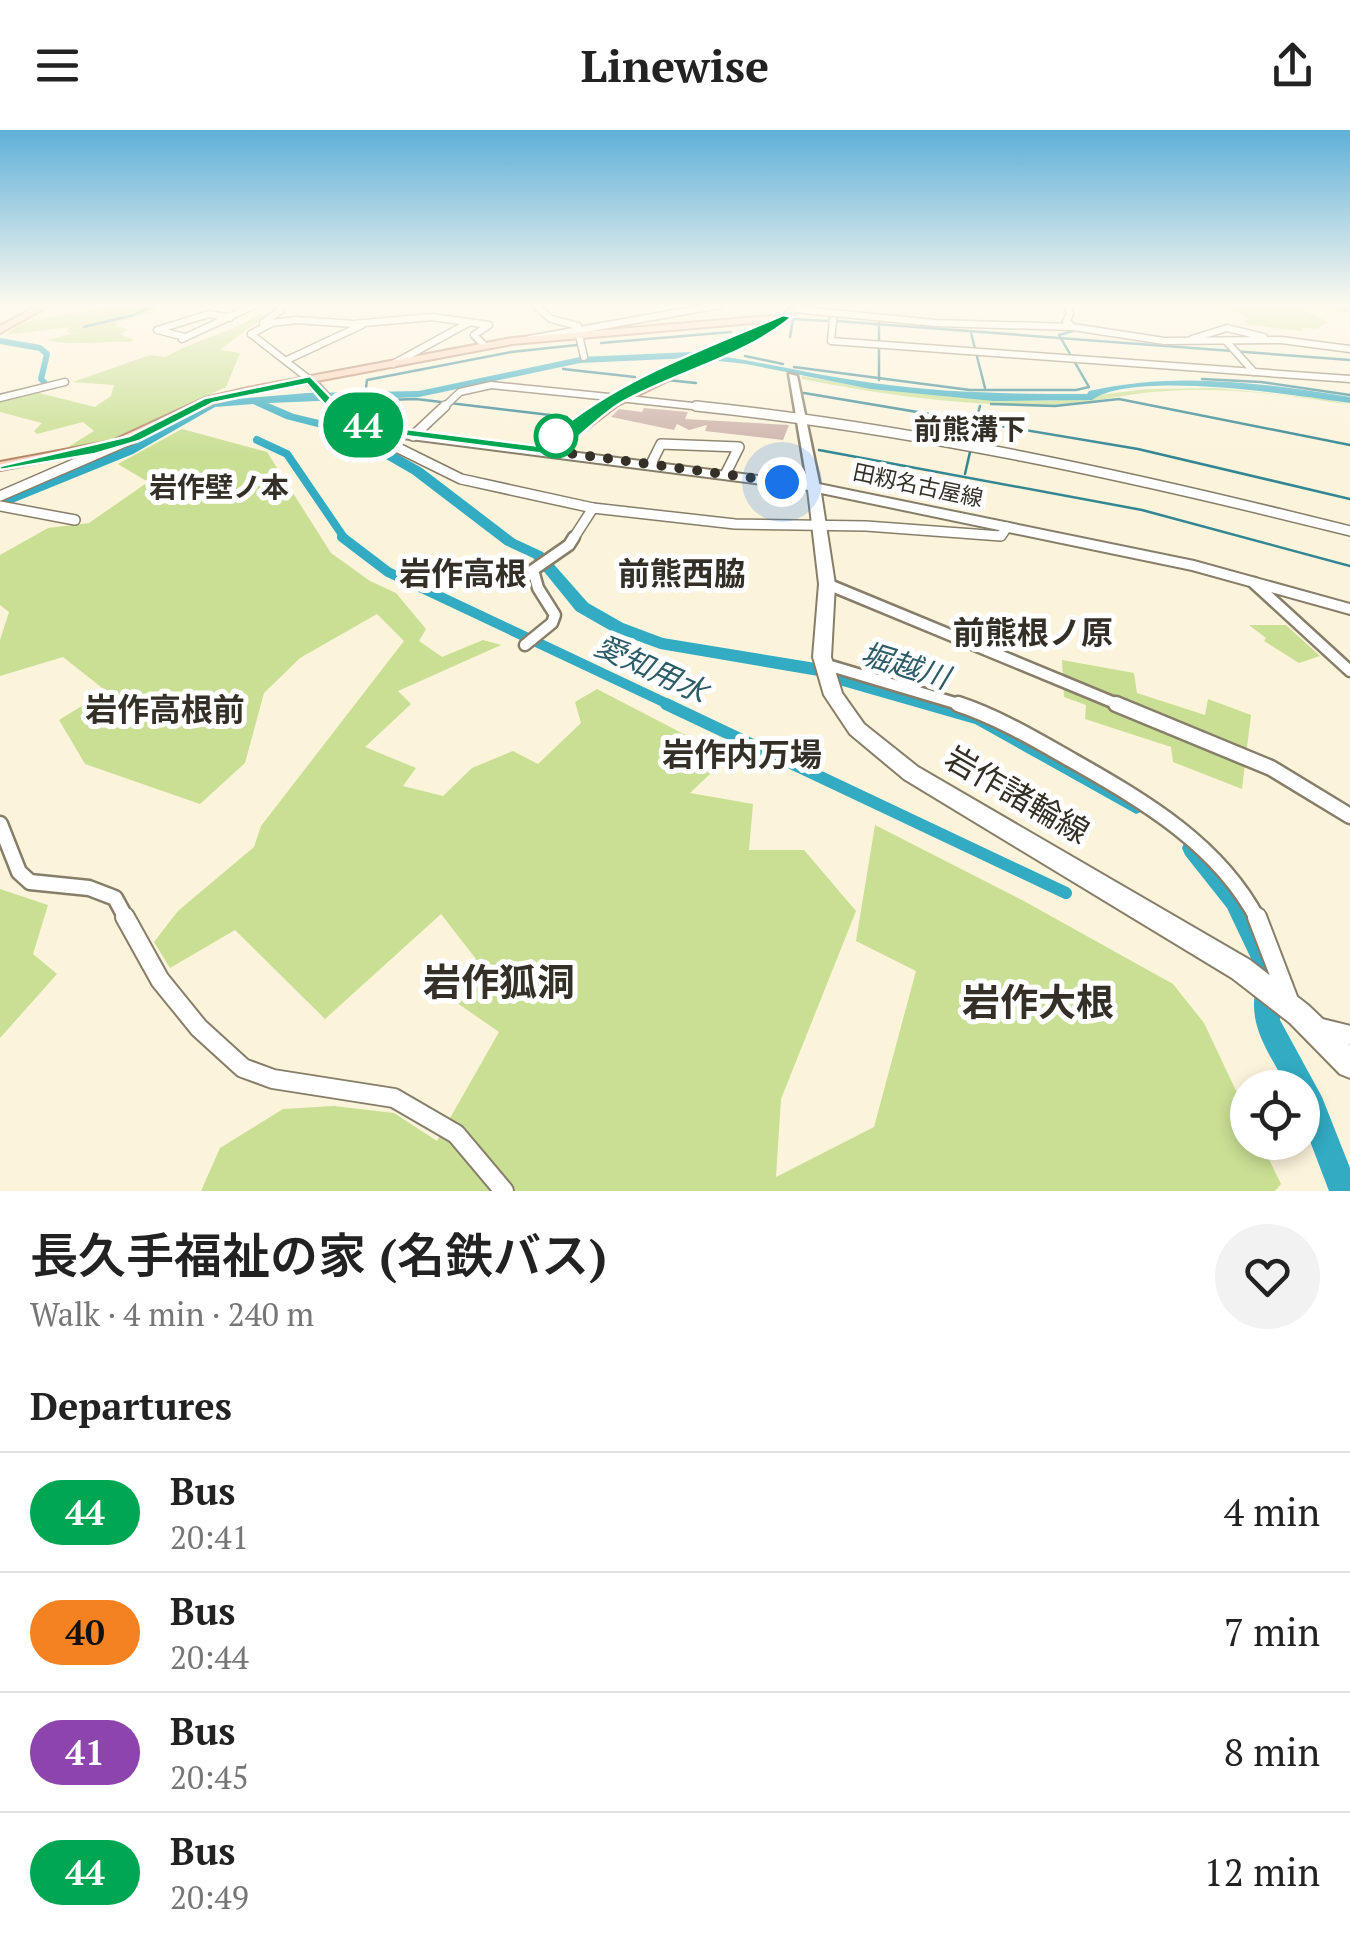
<!DOCTYPE html>
<meta charset="utf-8">
<style>
:root{--surface:#fff;--page:#f2f2f2;--text:#222;--muted:#767676;--line:#e0e0e0}
body{margin:0;font-family:"PT Serif","Noto Sans JP",serif;background:var(--page);color:var(--text);height:100vh;display:flex;flex-direction:column;font-size:38px;white-space:nowrap}
*{box-sizing:border-box;margin:0}
p{font-size:32px;color:var(--muted)}
.icon{flex:none;width:55px;height:55px;fill:none;stroke:currentColor;stroke-width:2;stroke-linecap:round;stroke-linejoin:round}
.map{position:relative;height:1061px;overflow:hidden}
.side{display:flex;flex-direction:column;background:var(--surface);flex:1}
.side>*{flex:none}
.badge{padding:0 20px;border-radius:32px;font-size:35px;line-height:65px}
.tools{position:absolute;left:1230px;top:940px;display:grid;gap:20px}
.tools a{display:grid;place-items:center;width:90px;height:90px;border-radius:50%;background:var(--surface);box-shadow:0 5px 15px #0003;font-size:50px}
.you{position:absolute;width:50px;height:50px;margin:-25px;border:8px solid #fff;border-radius:50%;background:#1a73e8;box-shadow:0 0 0 15px #1a73e833}
.map>.badge{position:absolute;translate:-50% -50%;box-shadow:0 0 0 5px #fff}
h2{padding:0 30px;font-size:38px;line-height:90px}
.round{display:grid;place-items:center;flex:none;width:105px;height:105px;border-radius:52px;background:var(--page)}
.overview{display:flex;align-items:center;justify-content:space-between;height:170px;padding:0 30px}
h1{font-size:48px;font-weight:600;line-height:75px}
ul{padding:0;list-style:none}
li{display:flex;align-items:center;gap:30px;height:120px;padding:0 30px;border-top:2px solid var(--line)}
li div{flex:1}
li b{display:block;font-size:38px}
li em{font-style:normal}
li .badge{min-width:110px;font-weight:700;text-align:center}
header{display:flex;justify-content:space-between;align-items:center;height:130px;padding:0 30px;background:var(--surface);font-size:45px;font-weight:600}
.map>svg:first-child{display:block}
.green{fill:#c9df94}
.lines{fill:none;stroke-linecap:round;stroke-linejoin:round}
.stream{stroke:#338694;stroke-width:2.5}
.canal-far3{stroke:#32abc3;stroke-width:6}
.canal-far2{stroke:#32abc3;stroke-width:8}
.canal-far1{stroke:#32abc3;stroke-width:10}
.canal{stroke:#32abc3;stroke-width:12}
.river{fill:#32abc3;fill-rule:evenodd}
.building{fill:#cdb3ab}
.minor-far4-casing{stroke:#877e69;stroke-width:9}
.minor-far3-casing{stroke:#877e69;stroke-width:12}
.minor-far2-casing{stroke:#877e69;stroke-width:15}
.minor-far1-casing{stroke:#877e69;stroke-width:19}
.minor-casing{stroke:#877e69;stroke-width:22}
.tertiary-casing{stroke:#877e69;stroke-width:5}
.secondary-casing{stroke:#877e69;stroke-width:4}
.primary-casing{stroke:#b5866b;stroke-width:4}
.minor-far4{stroke:#fff;stroke-width:6}
.minor-far3{stroke:#fff;stroke-width:9}
.minor-far2{stroke:#fff;stroke-width:10}
.minor-far1{stroke:#fff;stroke-width:14}
.minor{stroke:#fff;stroke-width:18}
.tertiary{fill:#fff;fill-rule:evenodd}
.secondary{fill:#fff;fill-rule:evenodd}
.primary{fill:#fcd2bc;fill-rule:evenodd}
.line{fill:#00a651;stroke:#fff;stroke-width:2.5}
.walk{stroke:#343027;stroke-width:10;stroke-dasharray:0 18}
.stop-dot{fill:#fff;stroke:#00a651;stroke-width:5}
.labels{text-anchor:middle;stroke-width:10;stroke-linejoin:round;paint-order:stroke}
.far-street-label{font-size:22px;fill:#343027;stroke:#fff}
.far-quarter-label{font-size:28px;font-weight:bold;fill:#343027;stroke:#fff}
.water-label{font-size:30px;font-style:italic;fill:#2c5c67;stroke:#fff}
.quarter-label{font-size:32px;font-weight:bold;fill:#343027;stroke:#fff}
.near-street-label{font-size:32px;fill:#343027;stroke:#fff}
.near-quarter-label{font-size:38px;font-weight:bold;fill:#343027;stroke:#fff}
</style>
<header><svg class="icon" aria-label="menu" viewBox="0 0 24 24"><path d="M4 6h16M4 12h16M4 18h16"/></svg>Linewise<svg class="icon" aria-label="share" viewBox="0 0 24 24"><path d="M12 15V3M7 8l5-5 5 5M5 13v7h14v-7"/></svg></header>
<div class="map">
<svg width="1350" height="1061" viewBox="0 0 1350 1061">
<rect width="100%" height="100%" fill="#fcf3db"/>
<g class="green">
<path d="M110 175H149L155 182 117 192 116 196 129 200 120 204 134 210 130 212C101 210 74 217 47 210L75 203 66 202 70 197 7 205C22 183 83 187 110 175Z"/>
<path d="M1220 175H1345L1350 180 1345 183 1316 176 1303 180 1328 192 1316 199 1302 197V201L1248 195 1243 191 1249 190C1242 183 1230 182 1220 175Z"/>
<path d="M256 185H266L220 220 240 223 226 257 124 305 57 324 94 301 83 292 37 304 34 301 42 293 0 282V271L39 263 95 277 111 266 114 255 73 252 150 225 166 227C193 210 236 202 256 185Z"/>
<path d="M802 246 876 259 978 269 1050 271 1147 259 1216 258 1326 269 1350 275C1286 264 1217 256 1152 262 1119 265 1087 274 1053 275 970 277 884 265 802 249Z"/>
<polygon points="182,299 267,322 331,423 370,451 396,463 426,499 419,511 442,527 483,510 501,515 398,561 411,574 365,617 416,638 403,656 443,666 472,638 513,621 538,634 581,593 575,572 597,559 728,627 690,663 753,674 749,720 804,720 856,781 781,969 776,1047 874,997 916,841 856,811 875,695 1022,770 1173,854 1204,893 1247,984 1248,1012 1261,1013 1281,1054 1275,1061 201,1061 220,1018 283,979 334,976 394,983 437,1011 499,902 447,866 476,829 441,784 325,889 235,800 170,838 154,812 178,781 254,717 261,696 404,511 377,484 300,528 264,563 245,633 200,674 85,634 59,590 106,561 63,527 0,546 0,510 9,482 0,475 0,425 48,398 89,393 148,352 118,334"/>
<polygon points="1249,495 1286,495 1320,526 1299,533 1264,511 1266,508"/>
<polygon points="1062,530 1134,543 1137,563 1205,585 1208,569 1251,585 1242,659 1173,632 1171,617 1085,589 1086,575 1064,567"/>
<polygon points="0,759 48,775 33,824 57,844 0,908"/>
</g>
<g class="lines">
<g class="stream">
<polyline points="836,191 1350,230"/>
<polyline points="879,193 879,210"/>
<polyline points="84,197 133,185 155,175"/>
<polyline points="971,203 985,258"/>
<polyline points="790,207 793,189 828,191"/>
<polyline points="601,213 731,202"/>
<polyline points="879,218 879,250"/>
<polyline points="745,226 783,234"/>
<polyline points="794,237 970,260 1076,260 1089,257 1059,205 1076,200"/>
<polyline points="563,239 635,247"/>
<polyline points="1202,249 1261,252 1350,265"/>
<polyline points="667,250 696,253"/>
<polyline points="366,258 367,250 511,222 577,215"/>
<polyline points="804,263 1138,319 1350,369"/>
<polyline points="384,270 416,269 567,287"/>
<polyline points="991,274 1055,276 1119,269 1350,315"/>
<polyline points="970,314 980,276"/>
<polyline points="819,320 1142,380 1350,436"/>
<polyline points="965,344 970,322"/>
</g>
<polyline class="canal-far3" points="0,211 40,218 47,224 41,249 47,255"/>
<polyline class="canal-far2" points="257,310 287,324 345,409"/>
<polyline class="canal-far1" points="342,407 388,442 672,576"/>
<polyline class="canal" points="666,574 1066,763"/>
<g class="river">
<path d="M691 222C752 229 812 245 873 253 944 263 1015 264 1087 264L1089 261C1176 241 1263 253 1350 267V273C1297 265 1133 240 1092 270L994 271 871 259 746 234 691 228 580 233 419 267 268 273 294 284 349 297 422 338 515 409 543 422 588 473 623 493 663 508 822 534 844 543 988 584 1143 669 1146 675 1143 681 1136 684 975 594 832 553 818 546 660 519 611 501 576 481 533 428 505 415 412 344 341 303 286 289 253 274 215 277 133 324 0 378V369L125 318 212 271 307 263 419 261 580 227Z"/>
<polygon points="1193,708 1201,711 1243,762 1277,830 1274,839 1265,842 1256,839 1227,778 1185,725 1182,718 1185,711"/>
<path d="M1269 842 1278 846 1282 855 1280 890 1322 967 1350 1038V1061H1329L1302 990V958H1288C1268 921 1242 889 1260 846Z"/>
</g>
</g>
<polygon class="building" points="644,278 688,282 685,289 789,295 783,310 705,301 707,295 689,300 677,294 674,300 611,287 619,279 642,282"/>
<g class="lines">
<defs>
<g id="minor-far4">
<polyline points="535,175 551,189 578,196"/>
<polyline points="1067,175 1070,184 1066,191 1073,197"/>
<polyline points="794,179 935,193 1073,197 1164,211 1281,210 1350,219"/>
<polyline points="833,190 831,211 1350,249"/>
<polyline points="263,193 281,180 279,175"/>
<polyline points="251,204 272,193 297,190 353,194 432,187 489,195 474,205 485,216"/>
<polyline points="251,204 310,250"/>
<polyline points="579,205 584,227"/>
<polyline points="185,207 157,200 209,184 230,188"/>
<polyline points="182,209 255,175"/>
<polyline points="529,209 720,175"/>
<polyline points="1192,209 1227,198 1264,207"/>
<polyline points="1226,211 1254,242"/>
<polyline points="287,230 362,195"/>
<polyline points="393,234 470,192"/>
<polyline points="0,268 65,252"/>
<polyline points="619,268 720,279"/>
<polyline points="442,279 460,262 491,255 609,267"/>
</g>
<g id="minor-far3">
<path d="M696 276C917 299 1135 347 1350 401"/>
<polyline points="387,302 384,311 461,349 593,378 735,394 866,396 1001,406 1007,397"/>
<polyline points="413,306 445,276"/>
<polyline points="651,334 661,314 739,317 726,343"/>
<polyline points="0,366 134,308"/>
<polyline points="0,376 75,390"/>
<polyline points="573,409 593,378"/>
</g>
<g id="minor-far2">
<polyline points="1254,453 1350,541"/>
<polyline points="827,454 1122,576"/>
<polyline points="525,515 552,493 555,485 538,458 533,440 569,415 574,407"/>
<polyline points="824,534 965,576"/>
</g>
<g id="minor-far1">
<path d="M958 574C1000 588 1036 610 1075 632 1145 672 1219 715 1258 790"/>
<polyline points="1116,574 1271,638 1350,686"/>
<polyline points="0,694 19,742 30,752 89,758 115,768 127,790"/>
</g>
<g id="minor">
<polyline points="125,787 160,850 199,898 243,938 273,949 394,968 456,1004 504,1061"/>
<polyline points="1257,787 1288,868"/>
<polyline points="1321,898 1350,905"/>
</g>
<polygon id="tertiary" points="789,244 797,246 820,357 814,360 808,357"/>
<polygon id="secondary" points="306,248 314,248 343,281 389,299 814,353 1194,431 1350,474 1350,484 1192,440 821,363 835,454 831,527 842,563 864,594 918,637 1250,830 1308,875 1350,915 1350,948 1340,944 1290,893 1232,848 904,649 850,604 824,565 813,527 819,454 808,360 387,306 335,285 306,252"/>
<g id="primary">
<polygon points="39,175 50,175 0,203 0,196"/>
<polygon points="792,175 801,175 790,189 779,196 618,275 552,325 548,324 548,318 567,300 610,270 774,191 512,214 248,264 213,273 119,317 0,340 0,332 112,311 205,268 248,258 512,208 783,185"/>
</g>
</defs>
<use href="#minor-far4" class="minor-far4-casing"/>
<use href="#minor-far3" class="minor-far3-casing"/>
<use href="#minor-far2" class="minor-far2-casing"/>
<use href="#minor-far1" class="minor-far1-casing"/>
<use href="#minor" class="minor-casing"/>
<use href="#tertiary" class="tertiary-casing"/>
<use href="#secondary" class="secondary-casing"/>
<use href="#primary" class="primary-casing"/>
<use href="#minor-far4" class="minor-far4"/>
<use href="#minor-far3" class="minor-far3"/>
<use href="#minor-far2" class="minor-far2"/>
<use href="#minor-far1" class="minor-far1"/>
<use href="#minor" class="minor"/>
<use href="#tertiary" class="tertiary"/>
<use href="#secondary" class="secondary"/>
<use href="#primary" class="primary"/>
</g>
<linearGradient id="sky" x2="0" y2="1"><stop stop-color="#5fb0d9"/><stop offset="0.54" stop-color="#fefaef"/><stop offset="1" stop-color="#fefaef" stop-opacity="0"/></linearGradient>
<rect width="1350" height="324" fill="url(#sky)"/>
<path class="line" d="M783 185 792 187C743 228 674 242 619 274 596 288 573 316 552 325L367 301 335 286 307 254 213 273 139 311 95 324 0 340V336L129 306 205 268 310 246 344 281 375 295 540 316C609 252 698 222 783 185Z"/>
<g class="lines">
<polyline class="walk" points="556,306 552,321 782,352"/>
</g>
<circle class="stop-dot" cx="556" cy="306" r="20"/>
<g class="labels">
<g class="far-street-label">
<text transform="translate(918 355) rotate(12)" y="8">田籾名古屋線</text>
</g>
<g class="far-quarter-label">
<text x="970" y="309">前熊溝下</text>
<text x="219" y="367">岩作壁ノ本</text>
</g>
<g class="water-label">
<text transform="translate(905 536) rotate(17)" y="10">堀越川</text>
<text transform="translate(651 539) rotate(25)" y="10">愛知用水</text>
</g>
<g class="quarter-label">
<text x="463" y="455">岩作高根</text>
<text x="682" y="455">前熊西脇</text>
<text x="1033" y="514">前熊根ノ原</text>
<text x="165" y="591">岩作高根前</text>
<text x="742" y="636">岩作内万場</text>
</g>
<g class="near-street-label">
<text transform="translate(1017 665) rotate(30)" y="11">岩作諸輪線</text>
</g>
<g class="near-quarter-label">
<text x="499" y="866">岩作狐洞</text>
<text x="1038" y="886">岩作大根</text>
</g>
</g>
</svg>
<div class="tools">
<a><svg class="icon" aria-label="locate" viewBox="0 0 24 24"><circle cx="12" cy="12" r="6"/><path d="M12 2v4M12 18v4M2 12h4M18 12h4"/></svg></a>
</div>
<div class="you" style="left:782px;top:352px"></div>
<b class="badge" style="left:363px;top:295px;background:#00a651;color:#fff">44</b>
</div>
<section class="side">
<div class="overview"><div><h1>長久手福祉の家 (名鉄バス)</h1><p>Walk · 4 min · 240 m</p></div><a class="round"><svg class="icon" aria-label="heart" viewBox="0 0 24 24"><path d="M12 20l-8-8c-3-5 5-10 8-4 3-6 11-1 8 4z"/></svg></a></div>
<h2>Departures</h2>
<ul>
<li><span class="badge" style="background:#00a651;color:#fff">44</span><div><b>Bus</b><p>20:41</p></div><em>4 min</em></li>
<li><span class="badge" style="background:#f58220;color:#111">40</span><div><b>Bus</b><p>20:44</p></div><em>7 min</em></li>
<li><span class="badge" style="background:#8e44ad;color:#fff">41</span><div><b>Bus</b><p>20:45</p></div><em>8 min</em></li>
<li><span class="badge" style="background:#00a651;color:#fff">44</span><div><b>Bus</b><p>20:49</p></div><em>12 min</em></li>
</ul>
</section>
